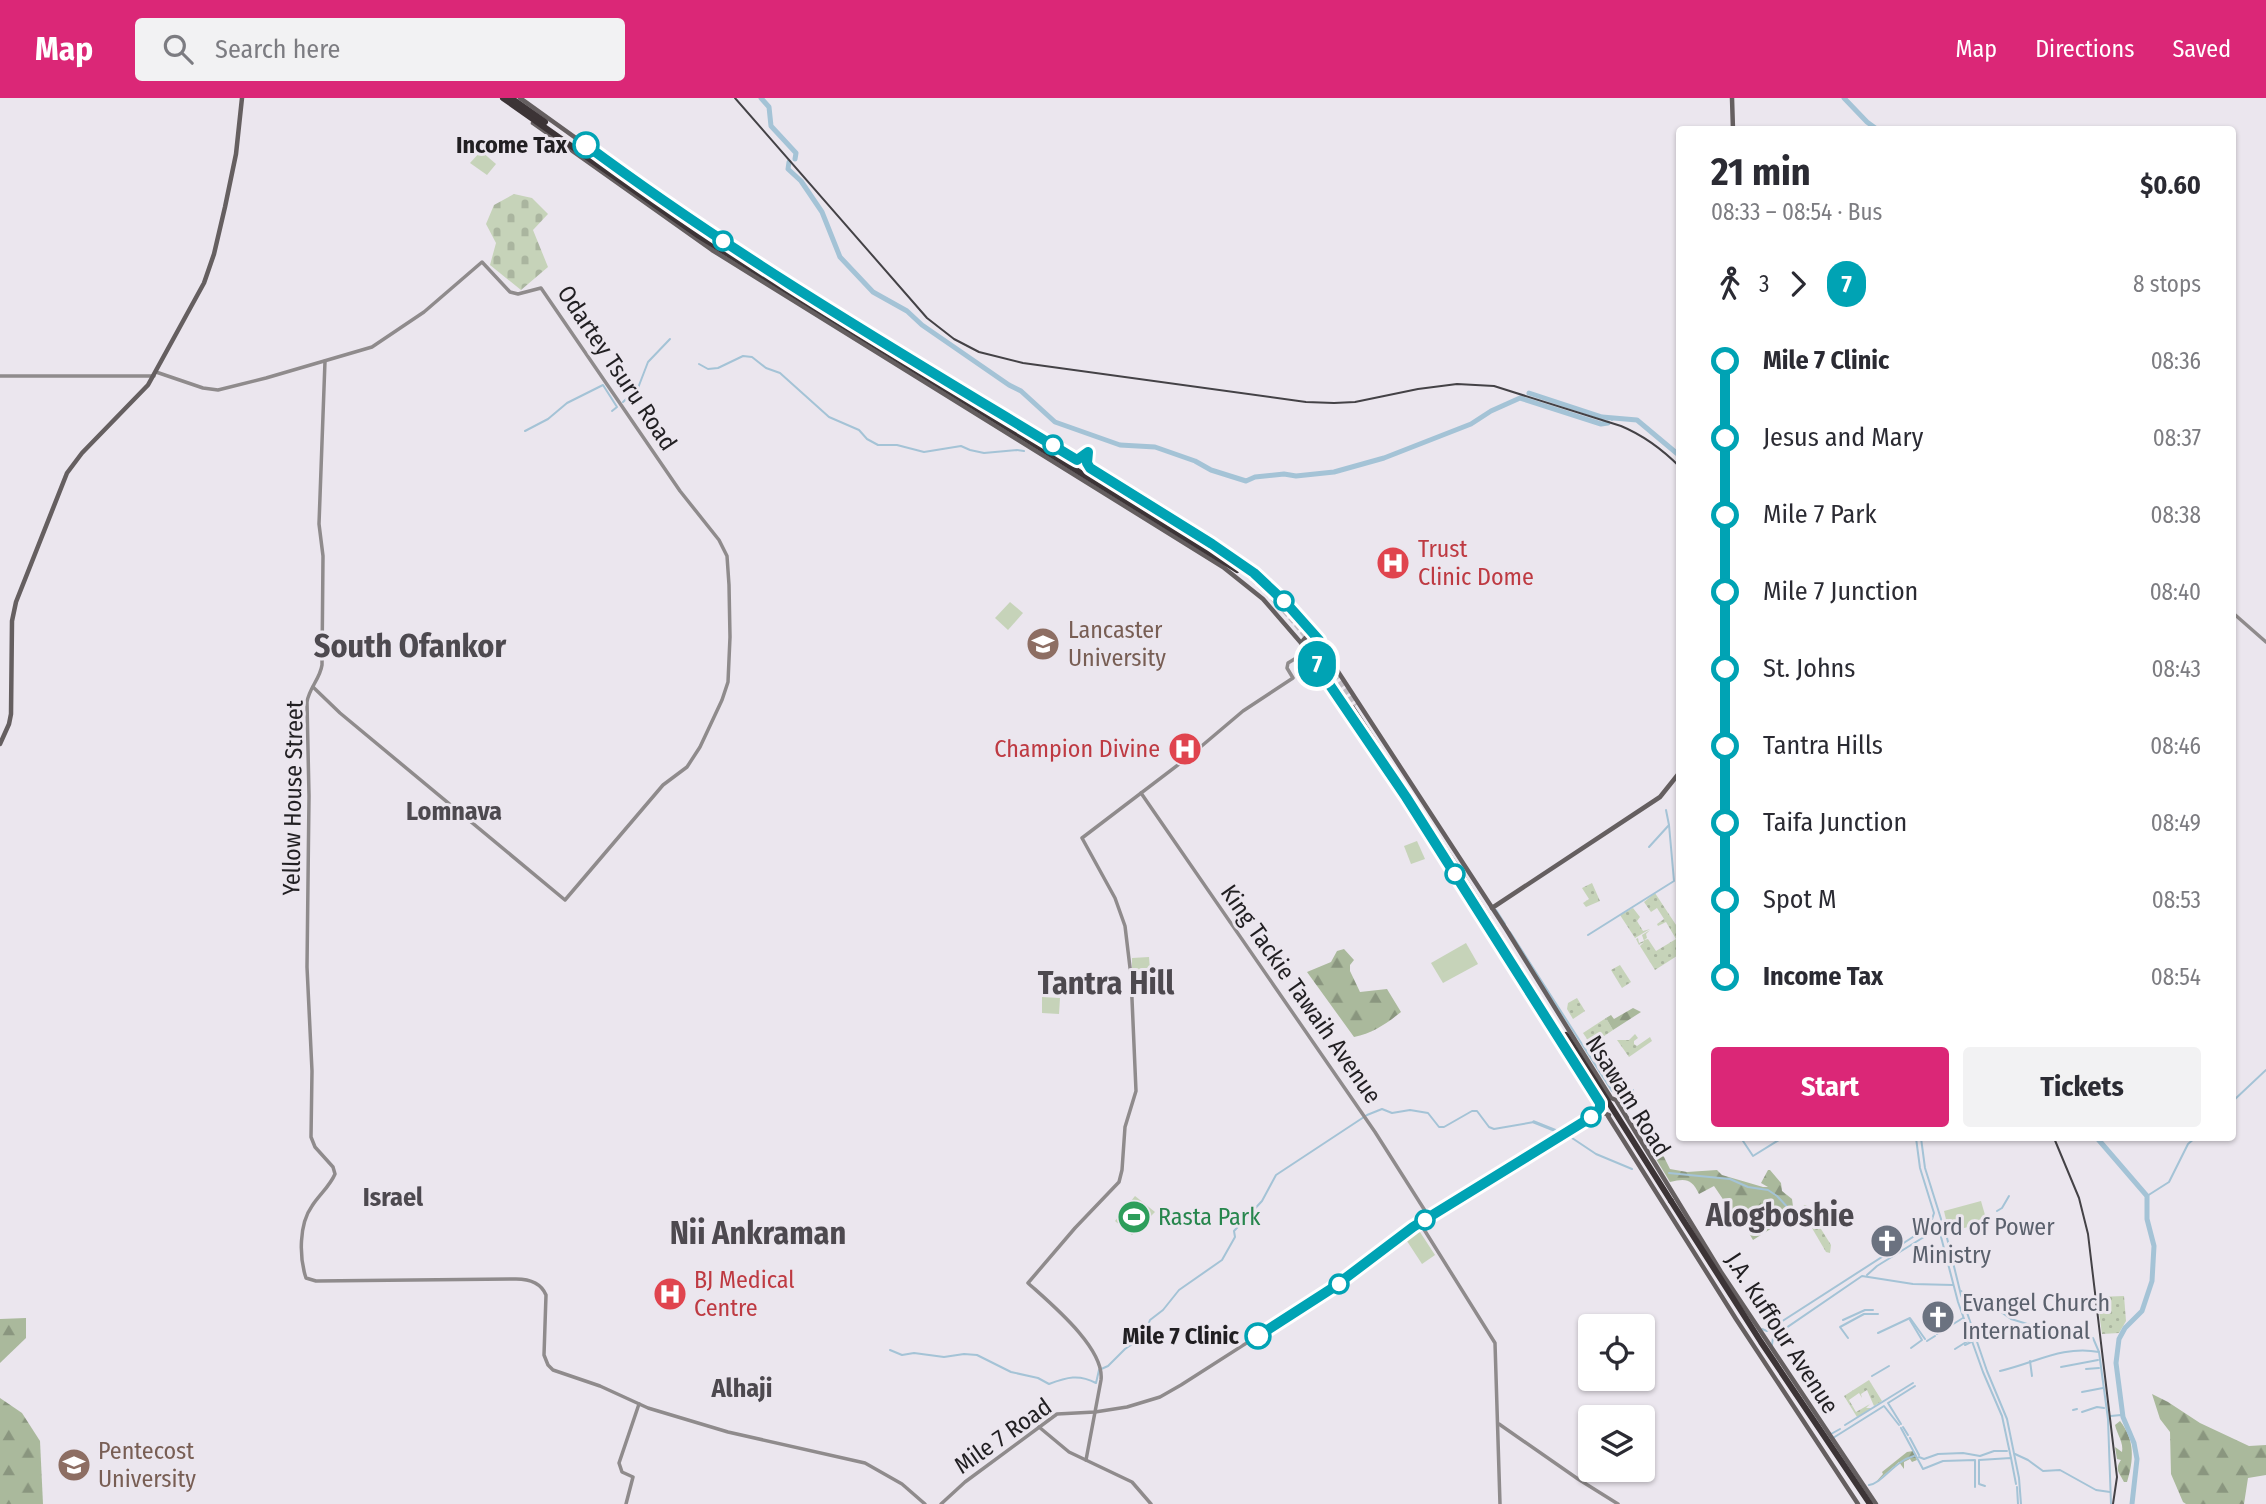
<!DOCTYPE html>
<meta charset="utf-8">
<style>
:root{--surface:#fff;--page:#f2f2f3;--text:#2b2b33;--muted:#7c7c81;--accent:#db2777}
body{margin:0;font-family:"Fira Sans Condensed",sans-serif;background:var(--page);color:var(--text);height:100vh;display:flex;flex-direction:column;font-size:26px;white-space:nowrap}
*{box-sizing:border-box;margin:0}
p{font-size:23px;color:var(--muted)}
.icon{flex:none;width:38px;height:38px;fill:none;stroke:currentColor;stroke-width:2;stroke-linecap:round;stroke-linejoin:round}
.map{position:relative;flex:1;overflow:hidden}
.sheet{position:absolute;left:1676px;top:28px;width:560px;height:1015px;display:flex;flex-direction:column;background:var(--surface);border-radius:7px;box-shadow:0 2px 5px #0004}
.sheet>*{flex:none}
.badge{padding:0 14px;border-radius:23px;font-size:24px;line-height:46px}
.tools{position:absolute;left:1578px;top:1216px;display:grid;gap:14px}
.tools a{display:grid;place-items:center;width:77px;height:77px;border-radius:7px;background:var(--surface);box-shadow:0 2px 5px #0004;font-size:35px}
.map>.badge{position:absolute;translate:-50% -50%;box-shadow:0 0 0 4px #fff}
.legs{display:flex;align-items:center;gap:10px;height:77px;padding:0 35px;font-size:23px}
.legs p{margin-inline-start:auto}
.overview{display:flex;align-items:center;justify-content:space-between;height:119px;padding:0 35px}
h1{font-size:38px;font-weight:700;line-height:52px}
.cta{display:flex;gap:14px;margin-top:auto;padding:14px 35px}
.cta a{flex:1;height:80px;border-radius:7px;background:var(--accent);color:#fff;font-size:28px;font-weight:700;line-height:80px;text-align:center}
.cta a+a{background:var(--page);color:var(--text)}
ul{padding:0 35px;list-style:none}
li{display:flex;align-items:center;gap:24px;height:77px;font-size:26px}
li i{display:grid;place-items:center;width:10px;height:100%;margin:0 9px;background:currentColor}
li i::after{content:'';width:18px;height:18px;margin:-9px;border:5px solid;border-radius:50%;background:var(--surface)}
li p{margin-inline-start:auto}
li:first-child i{background:linear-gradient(#0000 50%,currentColor 0)}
li:last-child i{background:linear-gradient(currentColor 50%,#0000 0)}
header{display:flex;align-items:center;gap:42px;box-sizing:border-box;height:98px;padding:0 35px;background:var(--accent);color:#fff}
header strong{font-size:33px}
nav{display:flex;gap:38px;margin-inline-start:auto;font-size:24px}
.search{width:490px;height:63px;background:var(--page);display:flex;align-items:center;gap:18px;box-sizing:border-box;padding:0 24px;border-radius:7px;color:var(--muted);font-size:26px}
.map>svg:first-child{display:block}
.green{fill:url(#green-dots)}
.forest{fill:url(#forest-firs)}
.cemetery{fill:url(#cemetery-stones)}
.pitch{fill:#c6d3b9}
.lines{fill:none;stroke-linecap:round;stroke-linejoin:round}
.stream{stroke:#a4c3d6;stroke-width:2}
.canal{stroke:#a4c3d6;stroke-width:3.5}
.river{stroke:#a4c3d6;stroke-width:5}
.trunk-tunnel{stroke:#c3bec5;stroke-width:6;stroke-dasharray:6 3;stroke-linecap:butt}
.tertiary{stroke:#8f8b8c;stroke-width:3.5}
.secondary{stroke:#655f60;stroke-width:4.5}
.trunk{stroke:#3c3436;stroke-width:6}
.rail{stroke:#444246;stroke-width:2}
.trunk-bridge{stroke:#3c3436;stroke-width:6}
.line-1-casing{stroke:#fff;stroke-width:16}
.line-1{stroke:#00a3b4;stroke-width:10}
.stop-1-dot{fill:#fff;stroke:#00a3b4;stroke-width:3.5}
.labels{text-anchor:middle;stroke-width:6;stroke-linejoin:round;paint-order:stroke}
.stop-label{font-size:24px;font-weight:bold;fill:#211f22;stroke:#ebe6ee;text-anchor:end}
.street-label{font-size:24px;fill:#211f22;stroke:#ebe6ee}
.health-label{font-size:24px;fill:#be3a42;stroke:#ebe6ee;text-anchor:start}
.education-label{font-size:24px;fill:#785e54;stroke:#ebe6ee;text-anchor:start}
.leisure-label{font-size:24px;fill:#27864d;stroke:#ebe6ee;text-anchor:start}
.worship-label{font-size:24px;fill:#5b616d;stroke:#ebe6ee;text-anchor:start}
.neighbourhood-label{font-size:26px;font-weight:bold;fill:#4d494f;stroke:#ebe6ee}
.district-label{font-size:32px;font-weight:bold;fill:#4d494f;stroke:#ebe6ee}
</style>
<header>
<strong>Map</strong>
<div class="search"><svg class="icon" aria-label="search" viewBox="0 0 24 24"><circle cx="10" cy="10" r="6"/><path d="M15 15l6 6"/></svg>Search here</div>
<nav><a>Map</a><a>Directions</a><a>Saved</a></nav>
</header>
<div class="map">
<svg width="2266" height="1406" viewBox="0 0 2266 1406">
<defs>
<pattern id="green-dots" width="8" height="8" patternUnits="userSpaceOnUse" patternTransform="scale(1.75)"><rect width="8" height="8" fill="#c6d3b9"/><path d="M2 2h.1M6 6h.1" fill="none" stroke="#aab59f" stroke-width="1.8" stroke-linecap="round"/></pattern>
<pattern id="forest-firs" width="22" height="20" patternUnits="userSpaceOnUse" patternTransform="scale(1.75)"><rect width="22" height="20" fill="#aab99c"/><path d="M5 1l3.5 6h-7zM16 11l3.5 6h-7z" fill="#8a967f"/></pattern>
<pattern id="cemetery-stones" width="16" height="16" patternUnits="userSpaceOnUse" patternTransform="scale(1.75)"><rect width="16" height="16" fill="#c6d3b9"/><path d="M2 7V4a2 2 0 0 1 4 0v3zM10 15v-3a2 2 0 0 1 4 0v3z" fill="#aab59f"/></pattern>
</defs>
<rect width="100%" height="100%" fill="#ebe6ee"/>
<g class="green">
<polygon points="1592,785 1600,803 1586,809 1583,805 1589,801 1582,790"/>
<polygon points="1655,795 1680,833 1680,856 1655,872 1640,848 1644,844 1639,847 1636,841 1638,840 1639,845 1644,843 1642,837 1650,832 1646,836 1647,840 1644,842 1648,841 1656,853 1676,841 1666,824 1658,828 1657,826 1664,821 1657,810 1651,814 1644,804"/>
<polygon points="1633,810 1640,819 1637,823 1643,833 1650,831 1635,840 1620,817"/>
<polygon points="1620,867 1631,884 1622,890 1611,872"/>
<polygon points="1577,900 1585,913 1573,921 1567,911 1568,905"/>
<polygon points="1606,920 1613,932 1591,947 1583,935"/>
<polygon points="1635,936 1638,940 1634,943 1634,946 1637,948 1650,939 1652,943 1629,959 1617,942 1629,942"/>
<polygon points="1804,1107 1806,1107 1831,1147 1830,1155 1826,1154 1802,1113"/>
<polygon points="2124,1198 2126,1223 2119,1235 2102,1236 2097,1199"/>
<polygon points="1869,1282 1882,1303 1874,1308 1867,1292 1861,1296 1862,1300 1859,1295 1849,1302 1856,1314 1870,1306 1866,1310 1872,1310 1857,1319 1844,1298"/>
</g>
<g class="forest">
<path d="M1344 851 1354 862 1350 867V873L1360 894 1387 891 1401 914C1386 926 1373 935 1354 939L1307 874 1331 864 1337 853Z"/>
<polygon points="1633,910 1641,914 1613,932 1606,920 1611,917 1614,921"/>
<path d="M1659 1054 1664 1059 1670 1071 1687 1074 1717 1072 1722 1077 1763 1089H1768L1761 1085 1768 1072H1770L1781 1085 1782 1093 1792 1101 1794 1116 1753 1142 1740 1120 1737 1122 1714 1088 1699 1096C1692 1081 1686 1080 1670 1084L1656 1061Z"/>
<polygon points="26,1220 26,1240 0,1265 0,1221"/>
<polygon points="2152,1296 2168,1304 2200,1325 2249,1348 2266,1347 2266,1377 2248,1380 2244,1406 2186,1406 2183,1404 2171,1376 2170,1334 2160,1321"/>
<polygon points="0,1300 22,1315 40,1343 43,1406 0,1406"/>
<path d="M2120 1323C2135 1342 2134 1362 2127 1384H2124C2120 1375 2114 1372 2121 1362L2117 1361 2115 1349 2122 1354C2124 1345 2117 1336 2115 1327Z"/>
<polygon points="1913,1353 1917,1362 1912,1364 1910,1361 1904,1364 1904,1371 1899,1364 1875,1385 1883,1376 1882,1374 1907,1354"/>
</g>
<polygon class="cemetery" points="514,96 532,100 548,116 533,132 548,169 521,192 490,167 496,145 486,126 494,107"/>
<g class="pitch">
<polygon points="481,53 496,66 487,77 470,65"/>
<polygon points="1010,504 1023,515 1008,532 995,520"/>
<polygon points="1417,743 1425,761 1411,766 1404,748"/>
<polygon points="1466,845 1478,866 1443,885 1431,865"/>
<polygon points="1149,859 1150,872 1132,873 1132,860"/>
<polygon points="1042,899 1060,900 1059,916 1042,915"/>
<polygon points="1135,1098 1155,1114 1132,1137 1115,1123"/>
<polygon points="1981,1103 1987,1124 1949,1134 1944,1113"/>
<polygon points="1418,1131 1435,1157 1422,1166 1405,1140"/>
</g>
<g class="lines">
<g class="stream">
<polyline points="699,266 708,271 718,270 743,258 752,259 766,270 780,275 829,319 859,332 867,341 878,347 897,347 924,354 961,348 970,352 984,355 1017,352 1024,353"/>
<polyline points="623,304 638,290 648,264 670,241"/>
<polyline points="1611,320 1612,322"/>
<polyline points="525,333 548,321 567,305 603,287 617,309 612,313"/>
<polyline points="1649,749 1669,727 1666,712"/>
<polyline points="1496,812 1505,826"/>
<polyline points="1510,834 1612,993 1621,995"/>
<polyline points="1588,837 1674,783 1669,727"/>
<polyline points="2233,1003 2266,972"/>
<polyline points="1622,1007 1623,1002 1633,992"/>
<polyline points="1569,1038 1596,1056 1632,1071"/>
<polyline points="1741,1040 1753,1058 1782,1040"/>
<polyline points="1921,1040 1925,1070 1947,1140 1961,1197 1987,1273 2007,1321 2019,1380 2021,1406"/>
<polyline points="1669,1075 1730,1081 1748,1089 1768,1092 1777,1098 1790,1112"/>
<polyline points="2147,1098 2169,1084 2188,1046 2195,1040"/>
<polyline points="1997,1113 2002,1110 2009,1098"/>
<polyline points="1867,1177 1877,1168 1932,1134 1940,1135 1958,1204 1983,1274 2002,1318 2011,1360"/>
<polyline points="1961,1193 1978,1206 1991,1207 2011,1221 2044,1231 2055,1239 2093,1240 2099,1254 2108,1321 2111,1406"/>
<polyline points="2071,1201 2089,1207"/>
<polyline points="1843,1222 1865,1212 1873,1212"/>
<polyline points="1910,1222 1922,1242 1911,1250"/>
<polyline points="1762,1231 1767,1233 1930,1128 1934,1115 1920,1070 1916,1040"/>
<polyline points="1878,1235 1910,1220 1925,1241"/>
<polyline points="1937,1236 1963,1220"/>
<polyline points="1848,1240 1840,1229 1864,1216 1878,1216"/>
<polyline points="1927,1243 1935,1238"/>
<polyline points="1772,1247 1773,1239 1862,1178 1913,1186 1953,1187"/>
<polyline points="1965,1247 1973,1243"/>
<polyline points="1955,1251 1971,1241"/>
<path d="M890 1252 902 1257 914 1255 944 1259 964 1256 977 1257 1011 1274 1038 1280 1049 1286C1067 1279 1079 1276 1096 1285L1099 1272 1108 1268 1125 1251 1144 1238 1150 1222 1163 1212 1179 1192 1222 1162 1235 1139 1234 1133 1262 1103 1276 1077 1367 1017 1382 1011 1392 1015 1410 1012 1428 1015 1439 1029H1444L1472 1013H1477L1489 1029 1494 1031 1534 1024"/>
<polyline points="2030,1263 2032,1278"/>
<polyline points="2061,1269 2098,1262"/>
<polyline points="2086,1271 2099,1270"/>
<path d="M2000 1273C2035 1265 2063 1247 2099 1254"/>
<polyline points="1872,1278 1889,1268"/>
<polyline points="2082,1294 2103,1290"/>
<polyline points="2073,1312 2077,1311"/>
<polyline points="2082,1314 2097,1309 2104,1310"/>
<polyline points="2111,1318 2121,1317 2123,1319"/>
<polyline points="1901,1326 1888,1305 1915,1288"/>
<polyline points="1845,1327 1913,1285"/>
<polyline points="1903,1329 1908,1337"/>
<polyline points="1901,1330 1923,1371 1943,1363 1975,1362 1975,1389"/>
<polyline points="1831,1336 1840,1331"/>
<polyline points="1833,1340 1884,1308 1899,1327"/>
<polyline points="1910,1340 1919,1357"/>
<polyline points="2015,1356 2028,1362 2043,1373 2060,1372 2096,1392 2110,1394"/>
<polyline points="1919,1359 1924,1361 1938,1356 1963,1355 1980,1358 1994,1353 2007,1353"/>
<path d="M1869 1387C1883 1385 1894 1363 1914 1358"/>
<polyline points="1985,1388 1979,1386 1979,1362 2011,1360 2016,1386"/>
<polyline points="2017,1389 2018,1406"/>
</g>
<polyline class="canal" points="1534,1024 1569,1038"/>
<g class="river">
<polyline points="761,0 769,9 771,28 796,55 795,61"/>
<polyline points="1844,0 1867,24 1878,32"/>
<polyline points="789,64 788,71 801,83 822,114 840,159 873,194 907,213 922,227 1009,287 1021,293 1055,324 1120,347 1155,349 1195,363 1211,372 1246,383 1255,379 1284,376 1296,378 1334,374 1384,360 1471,326 1491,313 1520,300 1601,326 1608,325"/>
<polyline points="1529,295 1602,319 1637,322 1680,358"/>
<polyline points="2097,1040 2147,1098 2147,1121 2154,1148 2152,1183 2142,1213 2125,1230 2119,1241 2116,1265 2123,1319 2134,1345 2137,1361 2132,1406"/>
</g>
<path class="trunk-tunnel" d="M1239 469C1290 511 1319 554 1355 608"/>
<g class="tertiary">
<path d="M325 263 319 426 323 458 322 567C320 581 309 590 307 604L309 698 307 869 312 973 311 1039 315 1049 333 1069 335 1076C330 1088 319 1097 312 1108 299 1126 299 1159 306 1180L316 1183 516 1181C529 1181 541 1185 546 1197L544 1257 548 1267 553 1272 600 1288 648 1310 728 1334 865 1365 902 1386 925 1406"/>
<polyline points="156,274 203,290 218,292 266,280 372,249 424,214 482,164 510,194 518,196 541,190 680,393 719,442 727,458 729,487 730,539 728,584 722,602 700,649 687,669 663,687 565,802 340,615 313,589"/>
<polyline points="0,278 154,278"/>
<polyline points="2233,515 2266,544"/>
<polyline points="1141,695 1375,1034 1429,1119"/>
<polyline points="1420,1125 1495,1245 1500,1406"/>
<polyline points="1499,1326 1578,1381 1618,1406"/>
<polyline points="1039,1329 1069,1354 1132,1384 1151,1406"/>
<path d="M1086 1362 1101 1282C1105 1250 1050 1205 1028 1185L1075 1130 1119 1084 1122 1072 1125 1029 1136 993 1131 878 1125 828 1115 800 1082 740 1191 657 1243 613 1293 580 1287 570 1288 565 1306 554"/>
<polyline points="626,1406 633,1379 622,1374 619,1365 639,1306"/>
<polyline points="941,1406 965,1384 1057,1316 1095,1314 1127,1309 1160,1299 1181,1287 1331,1191 1413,1129 1593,1018 1600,1010"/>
</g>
<g class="secondary">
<polyline points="520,0 704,132 1233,459 1276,495 1315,538"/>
<polyline points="1732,0 1733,32"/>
<polyline points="533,25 712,152 1223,469 1263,501 1302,546"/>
<circle cx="1311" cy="547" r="9"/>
<polyline points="1320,546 1506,831 1611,1000 1616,1002 1721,1174 1876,1406"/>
<polyline points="1308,555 1397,686 1600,1005"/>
<polyline points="0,646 9,626 11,616 12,523 16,504 67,375 82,355 148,287 204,185 214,156 225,109 236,56 242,0"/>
<polyline points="1492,810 1660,699 1680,674"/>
<polyline points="1601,1004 1601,1014 1609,1017"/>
<polyline points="1608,1018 1736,1221 1858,1406"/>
</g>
<g class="trunk">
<polyline points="503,0 699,138 1237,472"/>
<polyline points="511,0 545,24"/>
<polyline points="1352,610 1453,764 1563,939"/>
<polyline points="1671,1103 1761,1244 1870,1406"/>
</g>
<g class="rail">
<path d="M735 0 927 220 954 241 979 254 1023 265 1306 304 1334 305 1355 304 1418 291 1457 286 1494 288 1621 328C1645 338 1662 351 1680 369"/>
<polyline points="2054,1040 2079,1100 2088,1136 2117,1379 2113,1406"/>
</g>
<polyline class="trunk-bridge" points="1566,937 1671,1103"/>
</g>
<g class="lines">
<defs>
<path id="line-1" d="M586 47C742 163 911 261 1077 362L1088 354 1087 365 1090 370 1212 446 1254 475 1287 506 1319 542 1320 546 1318 553 1308 555 1406 699 1600 1005V1010L1593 1018 1413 1129 1331 1191 1258 1238"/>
</defs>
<use href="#line-1" class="line-1-casing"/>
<use href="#line-1" class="line-1"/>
</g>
<defs>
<symbol id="hospital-disc" viewBox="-11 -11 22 22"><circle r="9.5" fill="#e0444e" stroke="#ebe6ee"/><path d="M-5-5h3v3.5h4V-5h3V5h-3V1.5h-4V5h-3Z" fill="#fff"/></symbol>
<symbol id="university-disc" viewBox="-11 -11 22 22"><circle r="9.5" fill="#8d6e63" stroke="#ebe6ee"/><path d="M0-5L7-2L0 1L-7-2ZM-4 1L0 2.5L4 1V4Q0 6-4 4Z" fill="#fff"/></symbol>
<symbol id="stadium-disc" viewBox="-11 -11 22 22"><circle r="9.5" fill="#2e9e5b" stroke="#ebe6ee"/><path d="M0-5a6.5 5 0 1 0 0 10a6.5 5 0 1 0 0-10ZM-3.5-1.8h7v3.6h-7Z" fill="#fff"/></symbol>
<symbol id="church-disc" viewBox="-11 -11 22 22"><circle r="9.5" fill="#6b7280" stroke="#ebe6ee"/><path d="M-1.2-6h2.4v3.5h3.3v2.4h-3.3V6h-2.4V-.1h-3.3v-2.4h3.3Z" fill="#fff"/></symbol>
</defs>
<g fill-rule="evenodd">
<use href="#hospital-disc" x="1374" y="446" width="38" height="38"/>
<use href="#university-disc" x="1024" y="527" width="38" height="38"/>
<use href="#hospital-disc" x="1166" y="632" width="38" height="38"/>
<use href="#stadium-disc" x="1115" y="1100" width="38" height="38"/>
<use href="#church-disc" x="1868" y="1124" width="38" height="38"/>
<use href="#hospital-disc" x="651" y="1177" width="38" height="38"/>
<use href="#church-disc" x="1919" y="1200" width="38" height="38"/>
<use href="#university-disc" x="55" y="1348" width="38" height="38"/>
</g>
<g class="stop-1-dot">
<circle cx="586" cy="47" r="12"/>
<circle cx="723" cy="143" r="9"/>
<circle cx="1053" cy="347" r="9"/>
<circle cx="1284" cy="503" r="9"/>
<circle cx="1455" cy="776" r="9"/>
<circle cx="1591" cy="1019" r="9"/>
<circle cx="1425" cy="1122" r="9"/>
<circle cx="1339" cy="1186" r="9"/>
<circle cx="1258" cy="1238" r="12"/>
</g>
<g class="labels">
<g class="stop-label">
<text x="567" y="55">Income Tax</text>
<text x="1239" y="1246">Mile 7 Clinic</text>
</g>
<g class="street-label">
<text transform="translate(617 270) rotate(56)" y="8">Odartey Tsuru Road</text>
<text transform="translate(293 700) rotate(-89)" y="8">Yellow House Street</text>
<text transform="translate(1301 896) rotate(55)" y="8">King Tackie Tawaih Avenue</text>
<text transform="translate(1628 998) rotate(58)" y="8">Nsawam Road</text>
<text transform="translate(1782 1235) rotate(57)" y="8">J.A. Kuffour Avenue</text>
<text transform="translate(1003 1338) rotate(-35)" y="8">Mile 7 Road</text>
</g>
<g class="health-label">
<text x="1418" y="459">Trust<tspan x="1418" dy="28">Clinic Dome</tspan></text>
<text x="1160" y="659" text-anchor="end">Champion Divine</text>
<text x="694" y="1190">BJ Medical<tspan x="694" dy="28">Centre</tspan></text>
</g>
<g class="education-label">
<text x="1068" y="540">Lancaster<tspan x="1068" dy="28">University</tspan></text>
<text x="98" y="1361">Pentecost<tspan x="98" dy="28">University</tspan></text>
</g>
<g class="leisure-label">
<text x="1158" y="1127">Rasta Park</text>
</g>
<g class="worship-label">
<text x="1912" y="1137">Word of Power<tspan x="1912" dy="28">Ministry</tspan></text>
<text x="1962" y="1213">Evangel Church<tspan x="1962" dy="28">International</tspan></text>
</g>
<g class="neighbourhood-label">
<text x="454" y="722">Lomnava</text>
<text x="393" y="1108">Israel</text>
<text x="742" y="1299">Alhaji</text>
</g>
<g class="district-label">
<text x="410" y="559">South Ofankor</text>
<text x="1106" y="896">Tantra Hill</text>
<text x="1780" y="1128">Alogboshie</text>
<text x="758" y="1146">Nii Ankraman</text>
</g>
</g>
</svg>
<div class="tools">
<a><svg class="icon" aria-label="locate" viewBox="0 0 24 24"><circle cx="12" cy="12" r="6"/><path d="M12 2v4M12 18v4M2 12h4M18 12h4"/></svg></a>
<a><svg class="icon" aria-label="layers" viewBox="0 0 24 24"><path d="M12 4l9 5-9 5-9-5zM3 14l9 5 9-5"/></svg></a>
</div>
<b class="badge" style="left:1317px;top:566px;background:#00a3b4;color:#fff">7</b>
<section class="sheet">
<div class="overview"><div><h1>21 min</h1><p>08:33 – 08:54 · Bus</p></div><b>$0.60</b></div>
<div class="legs"><svg class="icon" aria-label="walk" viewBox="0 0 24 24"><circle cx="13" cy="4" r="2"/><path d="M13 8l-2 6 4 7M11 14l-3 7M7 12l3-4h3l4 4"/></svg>3<svg class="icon" aria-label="forward" viewBox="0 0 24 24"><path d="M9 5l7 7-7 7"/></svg><b class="badge" style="background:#00a3b4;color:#fff">7</b><p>8 stops</p></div>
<ul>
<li><i style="color:#00a3b4"></i><b>Mile 7 Clinic</b><p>08:36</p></li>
<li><i style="color:#00a3b4"></i><span>Jesus and Mary</span><p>08:37</p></li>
<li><i style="color:#00a3b4"></i><span>Mile 7 Park</span><p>08:38</p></li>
<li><i style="color:#00a3b4"></i><span>Mile 7 Junction</span><p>08:40</p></li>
<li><i style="color:#00a3b4"></i><span>St. Johns</span><p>08:43</p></li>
<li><i style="color:#00a3b4"></i><span>Tantra Hills</span><p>08:46</p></li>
<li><i style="color:#00a3b4"></i><span>Taifa Junction</span><p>08:49</p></li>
<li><i style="color:#00a3b4"></i><span>Spot M</span><p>08:53</p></li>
<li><i style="color:#00a3b4"></i><b>Income Tax</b><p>08:54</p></li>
</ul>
<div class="cta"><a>Start</a><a>Tickets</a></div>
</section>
</div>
